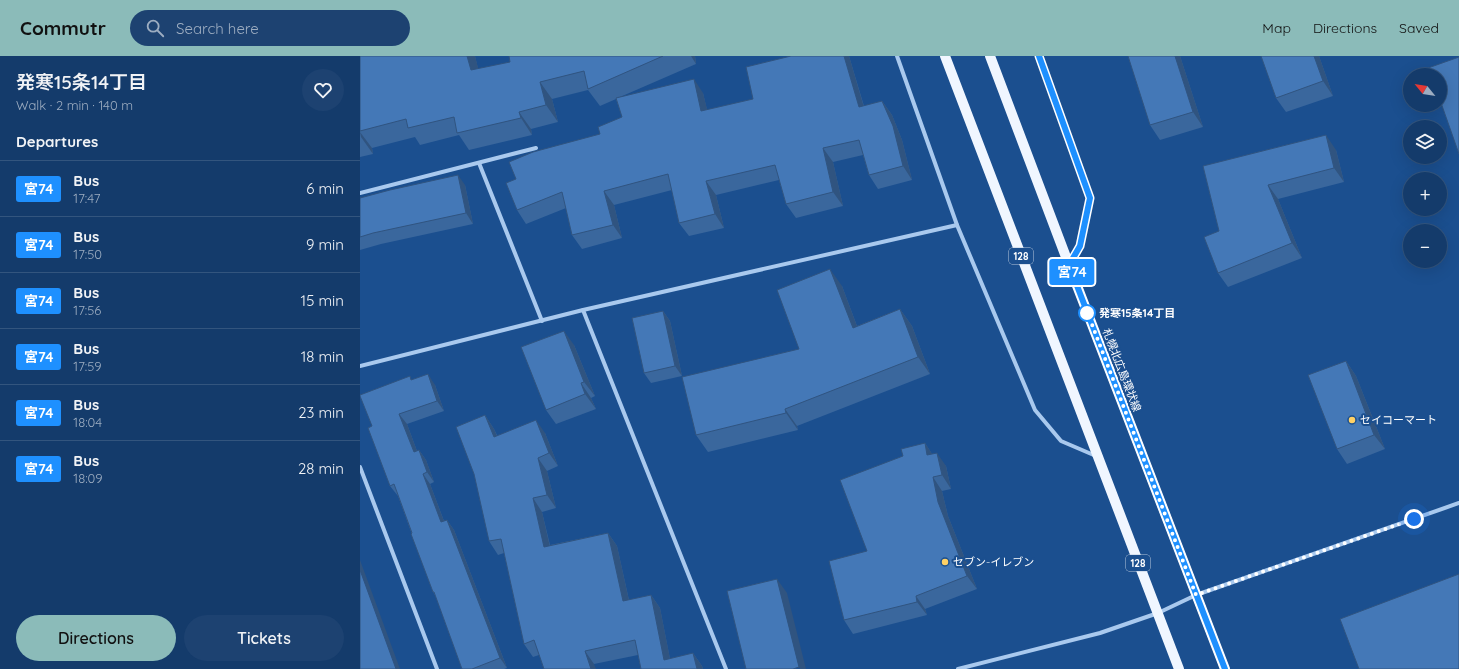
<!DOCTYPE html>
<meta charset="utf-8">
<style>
:root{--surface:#143b6b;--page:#1d4271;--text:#f1f3f6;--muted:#9dadc1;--line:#33557e;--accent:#8bbbb9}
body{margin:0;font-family:Quicksand,"Noto Sans JP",sans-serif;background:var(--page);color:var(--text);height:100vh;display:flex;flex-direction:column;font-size:15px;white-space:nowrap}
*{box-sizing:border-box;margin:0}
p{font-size:13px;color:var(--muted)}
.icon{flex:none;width:22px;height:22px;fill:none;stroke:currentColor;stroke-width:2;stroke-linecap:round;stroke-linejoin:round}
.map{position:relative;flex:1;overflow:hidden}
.side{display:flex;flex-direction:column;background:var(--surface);width:360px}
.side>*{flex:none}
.badge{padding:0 8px;border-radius:3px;font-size:14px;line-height:26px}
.needle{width:26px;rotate:300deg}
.buttons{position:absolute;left:1043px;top:12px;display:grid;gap:8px}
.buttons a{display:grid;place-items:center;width:44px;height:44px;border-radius:50%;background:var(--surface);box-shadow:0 4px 16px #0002,0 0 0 1px var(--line);font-size:20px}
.you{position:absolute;width:20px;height:20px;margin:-10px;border:3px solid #fff;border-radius:50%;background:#1a73e8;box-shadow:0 0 0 6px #1a73e833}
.map>.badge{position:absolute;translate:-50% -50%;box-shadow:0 0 0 2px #fff}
h2{padding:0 16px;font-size:15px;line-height:36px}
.round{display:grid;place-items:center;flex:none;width:42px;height:42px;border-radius:21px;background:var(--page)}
.head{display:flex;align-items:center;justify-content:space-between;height:68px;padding:0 16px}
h1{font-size:19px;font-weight:600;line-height:30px}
.button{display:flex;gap:8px;margin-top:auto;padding:8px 16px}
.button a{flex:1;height:46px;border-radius:24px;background:var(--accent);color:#111;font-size:16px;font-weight:600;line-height:46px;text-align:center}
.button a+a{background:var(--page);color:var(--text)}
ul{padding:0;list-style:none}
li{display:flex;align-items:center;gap:12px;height:56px;padding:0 16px;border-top:1px solid var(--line)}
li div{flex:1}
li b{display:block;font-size:15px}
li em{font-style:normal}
li .badge{min-width:44px;font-weight:700;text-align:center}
header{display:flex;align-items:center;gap:24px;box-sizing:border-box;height:56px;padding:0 20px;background:var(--accent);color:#111}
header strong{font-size:19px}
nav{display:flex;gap:22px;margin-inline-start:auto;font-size:14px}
.search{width:280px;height:36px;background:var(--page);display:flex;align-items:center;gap:10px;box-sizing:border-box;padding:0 14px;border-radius:22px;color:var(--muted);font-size:15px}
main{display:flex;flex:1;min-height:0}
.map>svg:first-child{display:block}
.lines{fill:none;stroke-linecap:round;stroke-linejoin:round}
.street{stroke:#a9c9ee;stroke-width:4}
.primary{stroke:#f0f6ff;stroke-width:10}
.wall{fill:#3a679d}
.shaded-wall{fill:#305480}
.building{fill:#4478b7;stroke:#305480}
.line-casing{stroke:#fff;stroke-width:9}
.line{stroke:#1e90ff;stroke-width:6}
.walk{stroke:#fff;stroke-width:4;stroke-dasharray:0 7.2}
.stop-dot{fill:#fff;stroke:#1e90ff;stroke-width:2}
.poi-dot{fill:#ffd166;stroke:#1b4f8f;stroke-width:1.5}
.labels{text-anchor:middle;stroke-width:4;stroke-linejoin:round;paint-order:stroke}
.shield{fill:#1b4f8f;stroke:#bbcadd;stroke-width:1}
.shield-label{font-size:10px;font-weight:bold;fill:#fff}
.stop-label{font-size:11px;font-weight:bold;fill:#fff;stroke:#1b4f8f;text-anchor:start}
.street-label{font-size:11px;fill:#fff;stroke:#1b4f8f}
.poi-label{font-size:11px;fill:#fff;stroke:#1b4f8f;text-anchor:start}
</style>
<header>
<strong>Commutr</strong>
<div class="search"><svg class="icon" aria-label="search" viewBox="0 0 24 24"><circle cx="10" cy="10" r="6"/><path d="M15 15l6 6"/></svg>Search here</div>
<nav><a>Map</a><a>Directions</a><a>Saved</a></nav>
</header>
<main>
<section class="side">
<div class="head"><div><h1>発寒15条14丁目</h1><p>Walk · 2 min · 140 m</p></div><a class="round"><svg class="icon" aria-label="heart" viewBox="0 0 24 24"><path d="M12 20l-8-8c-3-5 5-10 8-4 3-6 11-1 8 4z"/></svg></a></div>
<h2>Departures</h2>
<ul>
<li><span class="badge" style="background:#1e90ff;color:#fff">宮74</span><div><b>Bus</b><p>17:47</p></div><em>6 min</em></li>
<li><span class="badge" style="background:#1e90ff;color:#fff">宮74</span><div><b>Bus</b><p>17:50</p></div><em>9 min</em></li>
<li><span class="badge" style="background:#1e90ff;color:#fff">宮74</span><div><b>Bus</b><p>17:56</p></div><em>15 min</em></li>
<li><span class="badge" style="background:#1e90ff;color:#fff">宮74</span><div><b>Bus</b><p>17:59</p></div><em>18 min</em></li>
<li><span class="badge" style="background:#1e90ff;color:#fff">宮74</span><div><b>Bus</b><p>18:04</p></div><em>23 min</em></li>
<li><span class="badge" style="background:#1e90ff;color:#fff">宮74</span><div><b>Bus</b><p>18:09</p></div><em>28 min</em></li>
</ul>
<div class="button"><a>Directions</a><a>Tickets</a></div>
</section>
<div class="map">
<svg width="1099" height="613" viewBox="0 0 1099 613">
<rect width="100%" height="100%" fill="#1b4f8f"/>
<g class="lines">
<g class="street">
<polyline points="537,0 597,169 675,354 701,385 736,400"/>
<polyline points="679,0 730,142 720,190 710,207"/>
<polyline points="119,107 182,265"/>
<polyline points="0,137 176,92"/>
<polyline points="223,254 366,613"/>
<polyline points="0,310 223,254 597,169"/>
<polyline points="0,411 77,613"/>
<polyline points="598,613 740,577 798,557 836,539 1099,447"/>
</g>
<g class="primary">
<polyline points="585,0 819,613"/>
<polyline points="630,0 709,209 865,613"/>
</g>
</g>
<g class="wall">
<polygon points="0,0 115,0 118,13 150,6 149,0 335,0 336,8 260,41 343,37 347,54 393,43 431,0 489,0 504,50 522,45 532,59 542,84 552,124 518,133 509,119 503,99 473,106 483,150 436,162 426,148 419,124 356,139 364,172 329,180 319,167 312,134 254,149 262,182 222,193 212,179 206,152 166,168 157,154 156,123 240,78 262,61 256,43 240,50 228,34 192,43 198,66 171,73 172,79 109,94 99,79 60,89 55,81 12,92 13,98 0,101"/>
<polygon points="820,0 843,71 800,84 790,69"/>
<polygon points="959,0 973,40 926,56 916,42"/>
<polygon points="976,94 984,126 918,143 942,202 868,231 858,217 859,175 843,110"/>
<polygon points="105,129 113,168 21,188 0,194 0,142"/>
<polygon points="482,230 497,270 540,253 552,270 570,318 437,370 438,374 348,396 336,379 439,293"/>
<polygon points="303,255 310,265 322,320 291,327 284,317"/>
<polygon points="214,289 235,340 231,342 236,353 196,368 186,354"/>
<polygon points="986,305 996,320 1025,393 987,408 977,393"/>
<polygon points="52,324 75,329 84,355 47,368 57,395 59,394 66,404 74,426 70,428 84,465 87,464 94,474 147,612 144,613 102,613 76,541 73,536 38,440 30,430 12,370"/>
<polygon points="125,359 134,373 137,379 185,377 198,410 187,415 196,452 182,456 190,489 248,477 257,490 269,544 291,539 300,552 310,603 333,597 342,610 343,613 281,613 278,599 234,608 179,599 173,601 164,588 144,497 138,499 129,485"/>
<polygon points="565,387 572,398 586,410 591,433 582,435 588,460 617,533 565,553 567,559 493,578 484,564 507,495 543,400"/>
</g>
<g class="shaded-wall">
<polygon points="107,0 115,0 123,31 111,14"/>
<polygon points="331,0 335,0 336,8"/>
<polygon points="484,0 489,0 508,65 499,51"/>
<polygon points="815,0 820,0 843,71 833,56"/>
<polygon points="954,0 959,0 973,40 963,25"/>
<polygon points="334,23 343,37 351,69 341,55"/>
<polygon points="180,26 192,43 198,66 186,49"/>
<polygon points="522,45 532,59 542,84 552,124 543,110"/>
<polygon points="159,56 171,73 172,79 161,62"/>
<polygon points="0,76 12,92 13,98 1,81"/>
<polygon points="966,79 976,94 984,126 974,112"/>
<polygon points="463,92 473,106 483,150 473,136"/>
<polygon points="98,119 105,129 113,168 106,157"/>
<polygon points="346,125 356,139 364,172 355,158"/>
<polygon points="908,129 918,143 942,202 932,187"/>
<polygon points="244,135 254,149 262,182 253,169"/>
<polygon points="470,213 482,230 504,289 493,272"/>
<polygon points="540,253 552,270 570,318 558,301"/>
<polygon points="303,255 310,265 322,320 315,310"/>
<polygon points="204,275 214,289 235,340 224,326"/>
<polygon points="986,305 996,320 1025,393 1014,379"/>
<polygon points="68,318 75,329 84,355 77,345"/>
<polygon points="221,327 231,342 236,353 225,338"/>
<polygon points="425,353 437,370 438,374 426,357"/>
<polygon points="39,358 47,368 61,406 54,396"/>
<polygon points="125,359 134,373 143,394 134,381"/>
<polygon points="176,364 185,377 198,410 189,397"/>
<polygon points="565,387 574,401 567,399"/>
<polygon points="59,394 66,404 74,426 67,416"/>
<polygon points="577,397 586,410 591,433 582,419"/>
<polygon points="178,402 187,415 196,452 187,439"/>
<polygon points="63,418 70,428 88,476 81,466"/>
<polygon points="573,421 582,435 588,460 617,533 607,520 578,446"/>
<polygon points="173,442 182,456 193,504 184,491"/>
<polygon points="87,464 94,474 147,612 140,602"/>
<polygon points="248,477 257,490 272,558 263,545"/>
<polygon points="0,504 40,613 36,613 0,514"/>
<polygon points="417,523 427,537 446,613 440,613 439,611"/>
<polygon points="291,539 300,552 312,613 304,604"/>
<polygon points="556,540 565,553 567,559 557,546"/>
<polygon points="225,595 234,608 236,613 231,613"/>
<polygon points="333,597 342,610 343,613 337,613"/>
</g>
<g class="building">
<polygon points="0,0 107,0 111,14 150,6 149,0 303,0 228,33 224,15 180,26 186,49 159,56 161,62 97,77 94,61 48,72 46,63 0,75"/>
<polygon points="431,0 484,0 499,51 522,45 533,70 543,110 509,119 499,84 463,92 473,136 426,148 415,109 346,125 355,158 319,167 308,118 244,135 253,169 212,179 202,136 157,154 146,127 156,123 149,106 173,96 240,78 238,71 262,61 256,42 334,23 341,55 393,43 386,11"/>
<polygon points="768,0 815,0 833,56 790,69"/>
<polygon points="901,0 954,0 963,25 916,42"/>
<polygon points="1099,1 1099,98 1080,44 1080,19 1071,19 1068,12"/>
<polygon points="966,79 974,112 908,129 932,187 858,217 844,181 859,175 843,110"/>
<polygon points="98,119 106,157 13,177 0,181 0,142 30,134"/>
<polygon points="470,213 493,272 540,253 558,301 425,353 426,357 336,379 322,321 439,293 417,234"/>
<polygon points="303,255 315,310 284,317 272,262"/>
<polygon points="204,275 224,326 221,327 225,338 186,354 161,291"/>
<polygon points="986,305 1014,379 977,393 948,319"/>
<polygon points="68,318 77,345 39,358 54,396 59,394 67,416 63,418 81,466 87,464 140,602 112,613 102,613 74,536 73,536 51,478 52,477 34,428 30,430 8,372 12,370 0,340 0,339 50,320 51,324"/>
<polygon points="125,359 134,381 176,364 189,397 178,402 187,439 173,442 184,491 248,477 263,545 291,539 304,604 333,597 337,613 281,613 275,584 225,595 231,613 184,613 174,584 164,588 141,483 129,485 114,418 96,371"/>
<polygon points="565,387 567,399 577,397 582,419 573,421 578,446 607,520 556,540 557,546 484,564 469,505 507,495 480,424 543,400 541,393"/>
<polygon points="0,514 36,613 0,613"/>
<polygon points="1099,518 1099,613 999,613 980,563"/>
<polygon points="417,523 439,611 433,613 386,613 367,535"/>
</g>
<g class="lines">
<defs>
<polyline id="line" points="679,0 730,142 720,190 709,209 865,613"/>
</defs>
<use href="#line" class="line-casing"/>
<use href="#line" class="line"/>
<polyline class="walk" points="727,257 726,253 836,539 1054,463"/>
</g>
<circle class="stop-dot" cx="727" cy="257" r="8"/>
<g class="poi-dot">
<circle cx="992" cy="364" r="4"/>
<circle cx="585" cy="506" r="4"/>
</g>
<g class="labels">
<g class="shield">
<rect x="649" y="192" width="24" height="16" rx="3"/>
<rect x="766" y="499" width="24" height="16" rx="3"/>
</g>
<g class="shield-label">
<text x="661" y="204">128</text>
<text x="778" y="511">128</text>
</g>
<g class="stop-label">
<text x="739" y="261">発寒15条14丁目</text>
</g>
<g class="street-label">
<text transform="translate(762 314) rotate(69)" y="4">札幌北広島環状線</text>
</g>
<g class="poi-label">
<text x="1000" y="368">セイコーマート</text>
<text x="593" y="510">セブン-イレブン</text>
</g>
</g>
</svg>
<div class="buttons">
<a><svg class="needle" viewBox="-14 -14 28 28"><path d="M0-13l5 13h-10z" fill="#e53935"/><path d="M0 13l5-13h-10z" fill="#9dadc1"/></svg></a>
<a><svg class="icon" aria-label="layers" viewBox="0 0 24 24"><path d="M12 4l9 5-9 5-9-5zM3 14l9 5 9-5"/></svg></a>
<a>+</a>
<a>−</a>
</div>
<div class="you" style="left:1054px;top:463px"></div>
<b class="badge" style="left:712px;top:216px;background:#1e90ff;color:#fff">宮74</b>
</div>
</main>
